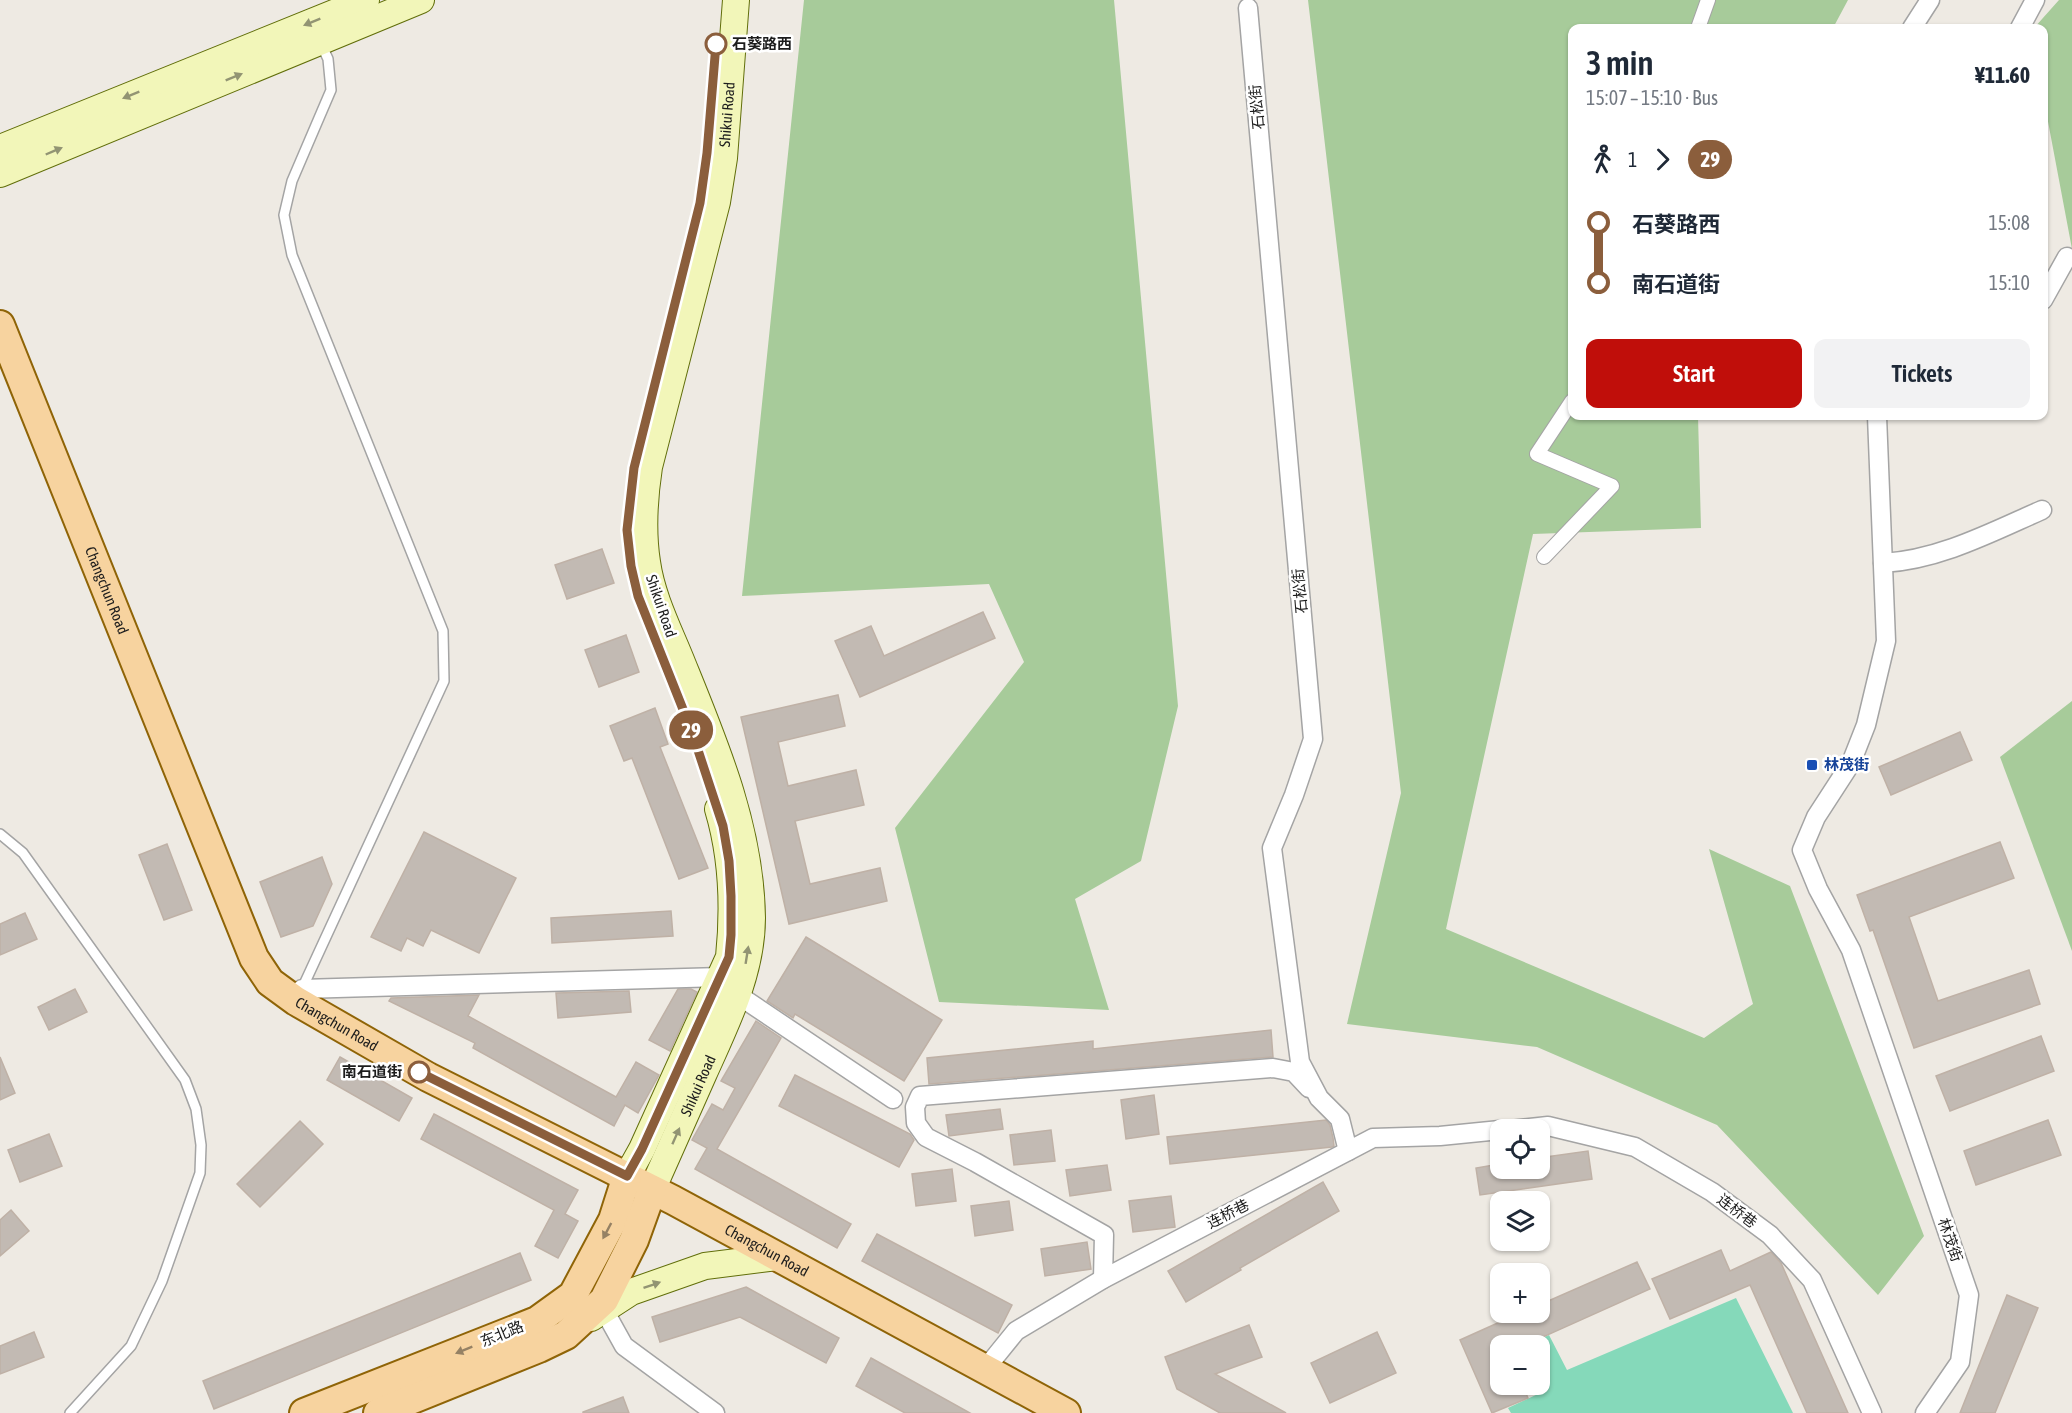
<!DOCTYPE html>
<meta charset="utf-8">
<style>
:root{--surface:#fff;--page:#f2f2f3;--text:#1f2937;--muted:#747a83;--accent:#c00e0a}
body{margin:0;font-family:"Asap Condensed","Noto Sans SC",sans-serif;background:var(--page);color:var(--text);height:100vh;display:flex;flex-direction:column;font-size:22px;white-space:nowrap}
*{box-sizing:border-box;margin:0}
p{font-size:20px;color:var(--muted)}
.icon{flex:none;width:33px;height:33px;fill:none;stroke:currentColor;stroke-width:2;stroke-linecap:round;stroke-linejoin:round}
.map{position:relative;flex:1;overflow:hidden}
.sheet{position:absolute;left:1568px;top:24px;width:480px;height:396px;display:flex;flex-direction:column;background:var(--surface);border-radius:12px;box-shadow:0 2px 4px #0004}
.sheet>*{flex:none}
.badge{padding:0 12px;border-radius:20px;font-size:21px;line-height:39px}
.controls{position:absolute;left:1490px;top:1119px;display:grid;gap:12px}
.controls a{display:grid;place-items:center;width:60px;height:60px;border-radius:12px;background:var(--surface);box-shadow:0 2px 4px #0004;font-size:30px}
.map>.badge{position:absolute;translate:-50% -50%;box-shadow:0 0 0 3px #fff}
.legs{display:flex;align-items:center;gap:9px;height:66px;padding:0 18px;font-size:20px}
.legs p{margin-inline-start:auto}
.head{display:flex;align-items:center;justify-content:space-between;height:102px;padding:0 18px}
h1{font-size:33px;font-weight:600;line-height:45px}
.cta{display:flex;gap:12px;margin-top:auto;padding:12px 18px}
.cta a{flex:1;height:69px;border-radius:12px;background:var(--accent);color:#fff;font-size:24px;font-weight:600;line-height:69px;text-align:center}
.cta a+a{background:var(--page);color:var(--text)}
ul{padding:0 18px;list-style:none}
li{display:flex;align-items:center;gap:21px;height:60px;font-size:22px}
li i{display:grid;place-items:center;width:9px;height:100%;margin:0 8px;background:currentColor}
li i::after{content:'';width:15px;height:15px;margin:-8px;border:4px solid;border-radius:50%;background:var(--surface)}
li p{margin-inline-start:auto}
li:first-child i{background:linear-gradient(#0000 50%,currentColor 0)}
li:last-child i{background:linear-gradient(currentColor 50%,#0000 0)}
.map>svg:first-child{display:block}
.forest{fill:#a7cb9a}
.pitch{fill:#85d9ba}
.building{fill:#c2bab3;stroke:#bfb1a6;stroke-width:1.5}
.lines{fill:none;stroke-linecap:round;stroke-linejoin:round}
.service-casing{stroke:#a4a4a4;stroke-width:12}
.pedestrian-casing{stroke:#a4a4a4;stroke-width:16}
.minor-casing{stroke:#a4a4a4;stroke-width:21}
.secondary-casing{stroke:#616e0a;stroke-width:28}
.primary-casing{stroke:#8f6407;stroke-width:32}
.service{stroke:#fff;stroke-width:9}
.pedestrian{stroke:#fff;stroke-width:14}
.minor{stroke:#fff;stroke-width:18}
.secondary{stroke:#f2f6b9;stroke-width:26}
.primary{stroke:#f7d39f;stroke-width:28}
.oneway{fill:#929473}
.oneway2{fill:#958164}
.line-1-casing{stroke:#fff;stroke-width:14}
.line-1{stroke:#8b5e3c;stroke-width:9}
.stop-1-dot{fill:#fff;stroke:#8b5e3c;stroke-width:3}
.transit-dot{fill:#1a4fb4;stroke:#fff;stroke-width:2}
.labels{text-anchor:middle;stroke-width:5;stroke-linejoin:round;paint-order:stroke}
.stop-label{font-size:15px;font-weight:bold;fill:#1d1d1d;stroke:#fff;text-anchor:start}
.street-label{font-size:15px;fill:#1d1d1d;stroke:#fff}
.transit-label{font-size:15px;font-weight:bold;fill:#164399;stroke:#fff;text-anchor:start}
</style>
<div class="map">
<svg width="2072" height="1413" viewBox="0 0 2072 1413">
<rect width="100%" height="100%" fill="#eeeae3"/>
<g class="forest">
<polygon points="804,0 1114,0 1178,706 1141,861 1075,899 1109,1010 939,1002 895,828 1024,662 989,584 742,596"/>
<polygon points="1308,0 1848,0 1833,28 1572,28 1572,416 1698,416 1701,528 1533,534 1446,929 1704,1038 1753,1004 1709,849 1790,886 1924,1236 1878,1295 1717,1125 1537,1047 1347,1024 1401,793"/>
<polygon points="2059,0 2072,0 2072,249 2043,95 2043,28 2034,28"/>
<polygon points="2072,701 2072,951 2000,757"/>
</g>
<polygon class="pitch" points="1736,1298 1793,1413 1511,1413 1508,1408 1538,1394 1533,1385 1539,1384 1539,1346 1527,1345 1549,1335 1567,1370"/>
<g class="building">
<polygon points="602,549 614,583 567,599 555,565"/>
<polygon points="983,612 995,638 860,697 835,641 871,626 884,656"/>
<polygon points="626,635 639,672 599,687 585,650"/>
<polygon points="838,695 845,726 778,742 788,786 856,770 864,805 795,821 810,884 880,868 887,901 789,924 741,717"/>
<polygon points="655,708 668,744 660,747 708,868 679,879 632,758 624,761 610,726"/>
<polygon points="1960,732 1972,760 1891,795 1879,767"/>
<polygon points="424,832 516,878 479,953 431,930 423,946 407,938 401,951 371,937"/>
<polygon points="2000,842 2014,878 1909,917 1938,1001 2029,970 2040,1004 1914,1048 1873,930 1870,931 1857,895"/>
<polygon points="167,844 192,910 164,920 139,855"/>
<polygon points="322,857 332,884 313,926 281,937 260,882"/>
<polygon points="671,911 673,936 552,943 551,918"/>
<polygon points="25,913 37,939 0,955 0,924"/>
<polygon points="806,937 942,1020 904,1081 795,1014 793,1018 767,1001"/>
<polygon points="75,989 87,1012 49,1030 38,1007"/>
<polygon points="678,989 691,989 697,992 670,1051 649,1040"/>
<polygon points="629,991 631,1012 558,1018 556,993"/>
<polygon points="479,995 468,1016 616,1097 636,1062 659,1075 638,1113 625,1105 614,1126 473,1048 475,1043 389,1001 391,998"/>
<polygon points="756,1021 781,1038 717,1149 851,1224 837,1248 695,1169 707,1148 692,1140 712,1104 723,1110 735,1088 721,1081"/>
<polygon points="1271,1030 1273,1057 929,1084 927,1058 1093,1041 1093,1049"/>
<polygon points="2041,1036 2054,1071 1950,1111 1936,1076"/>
<polygon points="0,1057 15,1093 0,1100"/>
<polygon points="340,1057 412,1098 399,1121 327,1080"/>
<polygon points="795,1075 910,1134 914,1140 899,1167 779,1106"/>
<polygon points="1154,1095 1159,1134 1126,1139 1121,1100"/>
<polygon points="1000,1109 1003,1129 949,1136 946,1115"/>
<polygon points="434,1114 578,1190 565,1214 578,1221 558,1258 535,1246 554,1210 421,1139"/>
<polygon points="1326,1120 1330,1125 1333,1138 1334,1146 1332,1147 1170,1164 1167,1137"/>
<polygon points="2048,1120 2061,1155 1976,1185 1964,1151"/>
<polygon points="300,1121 323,1144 260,1207 237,1184"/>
<polygon points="1051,1130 1055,1161 1014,1165 1010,1135"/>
<polygon points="49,1134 62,1166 20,1182 8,1150"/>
<polygon points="1588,1151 1592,1179 1480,1195 1476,1168 1500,1164 1500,1168 1539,1168 1539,1158"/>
<polygon points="1107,1165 1111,1190 1070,1196 1066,1170"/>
<polygon points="952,1169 956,1201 916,1206 912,1174"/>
<polygon points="1323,1182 1339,1211 1240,1268 1241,1270 1186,1302 1168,1271"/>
<polygon points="1171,1196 1175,1227 1133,1232 1129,1201"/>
<polygon points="1009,1201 1013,1230 975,1236 971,1206"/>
<polygon points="11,1210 29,1231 0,1256 0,1220"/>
<polygon points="877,1234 1012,1305 998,1333 862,1261"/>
<polygon points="1087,1242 1091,1269 1045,1276 1041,1249"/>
<polygon points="1721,1250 1730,1271 1771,1252 1781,1263 1848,1413 1807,1413 1750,1285 1670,1319 1652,1279"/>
<polygon points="520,1253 531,1280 214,1409 203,1381"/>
<polygon points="1637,1262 1650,1289 1523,1346 1500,1346 1500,1384 1522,1384 1528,1398 1492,1413 1460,1340 1522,1312 1539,1312 1539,1305"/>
<polygon points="746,1287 839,1338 826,1363 740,1317 660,1342 652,1317"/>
<polygon points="2007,1295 2038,1308 1995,1413 1960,1413"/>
<polygon points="1249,1325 1262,1357 1215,1374 1286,1413 1220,1413 1177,1389 1165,1357"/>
<polygon points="34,1332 44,1357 0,1374 0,1346"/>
<polygon points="1377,1332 1396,1373 1330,1403 1311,1363"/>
<polygon points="871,1358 970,1413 905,1413 856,1386"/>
<polygon points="623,1397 629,1413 583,1413 583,1412"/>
</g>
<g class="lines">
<defs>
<g id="service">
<polyline points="0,834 23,853 185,1080 196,1109 201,1145 200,1173 162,1281 131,1346 70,1413"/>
<polyline points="301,991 444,681 443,631 292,255 284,215 292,181 331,90 328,59 321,44"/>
</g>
<g id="pedestrian">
<polyline points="1698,28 1708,0"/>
<polyline points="1544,557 1612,486 1537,454 1572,401"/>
</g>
<g id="minor">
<polyline points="1248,8 1313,739 1294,795 1272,848 1300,1062 1319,1098 1340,1119 1348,1151"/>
<polyline points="1912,28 1930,0"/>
<polyline points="2020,28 2035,0"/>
<polyline points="2043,300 2067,257"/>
<polyline points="1877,416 1886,641 1866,725 1851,763 1816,817 1802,850 1818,889 1851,950 1969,1295 1960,1362 1925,1413"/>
<path d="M1883 563C1939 560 1992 532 2042 510"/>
<polyline points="302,989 721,977 738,995 893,1099"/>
<polyline points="1510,1130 1548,1126 1635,1147 1712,1192 1770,1235 1812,1280 1872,1413"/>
<polyline points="1103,1279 1104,1235 975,1162 926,1137 916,1123 915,1107 920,1096 1273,1068 1294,1072 1309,1088"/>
<polyline points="604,1310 624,1346 715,1413"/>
<polyline points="986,1368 1016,1331 1103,1279 1373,1138 1440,1136 1500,1130"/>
</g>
<g id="secondary">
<polyline points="0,148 366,0"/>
<polyline points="0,174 421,0"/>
<path d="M627 1176 642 1149 729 957C734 908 732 856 718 809"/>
<path id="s1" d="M652 1190C669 1151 687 1112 704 1073 726 1024 752 973 752 918 751 829 716 746 683 665 670 632 652 598 647 562 642 530 644 500 649 467L717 202 724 158 736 0"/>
<polyline points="591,1318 631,1292 705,1266 777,1257"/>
</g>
<g id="primary">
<path id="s2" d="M0 325 254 958 270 982 296 1001 428 1077 673 1200 1066 1413"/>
<polyline points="304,1413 537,1321 573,1295 613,1220 627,1176"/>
<polyline points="378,1413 539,1348 566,1335 604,1300 634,1240 652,1190"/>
</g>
</defs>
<use href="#service" class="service-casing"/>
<use href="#pedestrian" class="pedestrian-casing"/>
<use href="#minor" class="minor-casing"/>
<use href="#secondary" class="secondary-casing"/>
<use href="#primary" class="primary-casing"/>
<use href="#service" class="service"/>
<use href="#pedestrian" class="pedestrian"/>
<use href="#minor" class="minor"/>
<use href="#secondary" class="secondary"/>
<use href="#primary" class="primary"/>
</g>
<defs><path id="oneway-solid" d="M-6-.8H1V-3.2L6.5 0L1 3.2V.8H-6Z" transform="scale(1.5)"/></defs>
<g class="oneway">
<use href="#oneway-solid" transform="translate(312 22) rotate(158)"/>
<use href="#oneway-solid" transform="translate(234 77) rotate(-22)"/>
<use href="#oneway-solid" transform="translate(131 95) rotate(158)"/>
<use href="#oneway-solid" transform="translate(54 151) rotate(-23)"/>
<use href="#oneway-solid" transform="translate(747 955) rotate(-81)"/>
<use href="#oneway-solid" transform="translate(676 1136) rotate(-66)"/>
<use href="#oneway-solid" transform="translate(652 1285) rotate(-19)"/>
</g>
<g class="oneway2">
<use href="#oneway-solid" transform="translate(607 1231) rotate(118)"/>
<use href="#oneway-solid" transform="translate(464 1350) rotate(158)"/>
</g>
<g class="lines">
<defs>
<polyline id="line-1" points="419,1072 627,1176 642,1149 729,957 731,935 731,896 729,861 723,826 692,732 638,596 631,566 627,530 634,468 700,203 707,153 716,44"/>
</defs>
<use href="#line-1" class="line-1-casing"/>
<use href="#line-1" class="line-1"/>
</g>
<g class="stop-1-dot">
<circle cx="716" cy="44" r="10"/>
<circle cx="419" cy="1072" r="10"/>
</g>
<rect class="transit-dot" x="1806" y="759" width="12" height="12" rx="3"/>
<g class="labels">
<g class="stop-label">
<text x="732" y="49">石葵路西</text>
<text x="402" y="1077" text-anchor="end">南石道街</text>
</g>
<g class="street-label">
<text transform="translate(1257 107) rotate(-95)" y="5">石松街</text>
<text dy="5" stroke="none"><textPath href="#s1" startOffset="1122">Shikui Road</textPath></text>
<text dy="5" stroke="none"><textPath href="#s2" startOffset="286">Changchun Road</textPath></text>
<text transform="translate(1300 591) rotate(-95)" y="5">石松街</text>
<text transform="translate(661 606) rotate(71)" y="5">Shikui Road</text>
<text dy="5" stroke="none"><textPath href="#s2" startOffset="790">Changchun Road</textPath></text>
<text dy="5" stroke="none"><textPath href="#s1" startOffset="114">Shikui Road</textPath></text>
<text transform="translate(1737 1211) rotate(37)" y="5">连桥巷</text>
<text transform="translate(1228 1214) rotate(-27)" y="5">连桥巷</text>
<text transform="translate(1950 1240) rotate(71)" y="5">林茂街</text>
<text dy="5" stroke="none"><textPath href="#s2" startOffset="1276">Changchun Road</textPath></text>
<text transform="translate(502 1334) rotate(-22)" y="5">东北路</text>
</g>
<g class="transit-label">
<text x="1824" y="770">林茂街</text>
</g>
</g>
</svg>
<div class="controls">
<a><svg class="icon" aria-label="locate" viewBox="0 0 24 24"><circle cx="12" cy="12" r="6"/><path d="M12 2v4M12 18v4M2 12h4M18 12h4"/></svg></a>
<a><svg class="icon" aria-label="layers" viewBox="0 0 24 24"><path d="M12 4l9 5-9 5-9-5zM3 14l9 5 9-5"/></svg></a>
<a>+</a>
<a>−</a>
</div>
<b class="badge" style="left:691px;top:730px;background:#8b5e3c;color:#fff">29</b>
<section class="sheet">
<div class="head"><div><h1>3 min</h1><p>15:07 – 15:10 · Bus</p></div><b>¥11.60</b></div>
<div class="legs"><svg class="icon" aria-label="walk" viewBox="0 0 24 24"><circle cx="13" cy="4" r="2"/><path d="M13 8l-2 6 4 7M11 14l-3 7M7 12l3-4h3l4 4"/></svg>1<svg class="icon" aria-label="forward" viewBox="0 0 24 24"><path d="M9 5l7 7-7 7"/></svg><b class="badge" style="background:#8b5e3c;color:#fff">29</b></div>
<ul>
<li><i style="color:#8b5e3c"></i><b>石葵路西</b><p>15:08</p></li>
<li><i style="color:#8b5e3c"></i><b>南石道街</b><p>15:10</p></li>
</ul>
<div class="cta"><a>Start</a><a>Tickets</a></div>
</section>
</div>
